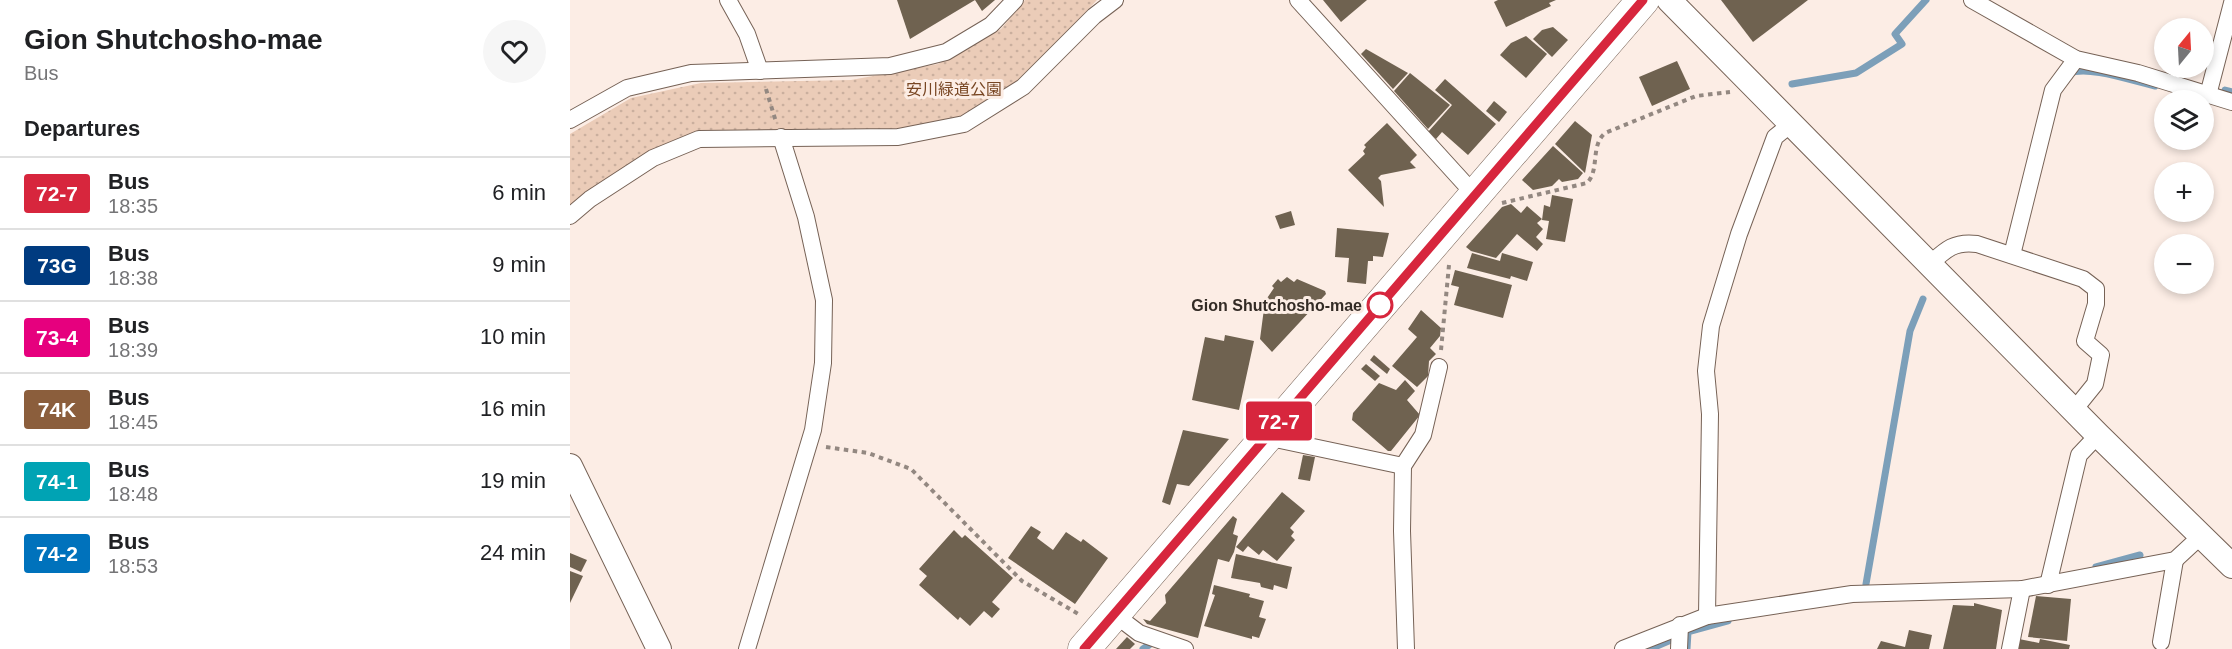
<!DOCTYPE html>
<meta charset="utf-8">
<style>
:root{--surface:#fff;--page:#f6f6f6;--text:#202124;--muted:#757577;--line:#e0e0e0}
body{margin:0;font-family:Helvetica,"Noto Sans JP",sans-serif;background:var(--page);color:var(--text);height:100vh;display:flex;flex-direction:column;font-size:22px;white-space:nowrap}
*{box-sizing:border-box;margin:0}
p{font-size:20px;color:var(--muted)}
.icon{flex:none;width:33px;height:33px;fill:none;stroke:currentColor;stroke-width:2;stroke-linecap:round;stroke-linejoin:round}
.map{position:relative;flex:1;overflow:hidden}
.details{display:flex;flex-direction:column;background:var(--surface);width:570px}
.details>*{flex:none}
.badge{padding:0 12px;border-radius:4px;font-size:21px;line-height:39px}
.needle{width:39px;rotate:18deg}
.controls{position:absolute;left:1584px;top:18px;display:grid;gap:12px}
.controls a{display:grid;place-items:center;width:60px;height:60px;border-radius:50%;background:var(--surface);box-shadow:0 3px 9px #0003;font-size:30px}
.map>.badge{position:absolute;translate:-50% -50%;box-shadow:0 0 0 3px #fff}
h2{padding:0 24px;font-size:22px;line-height:54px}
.round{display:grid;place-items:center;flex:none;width:63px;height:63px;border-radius:32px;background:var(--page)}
.head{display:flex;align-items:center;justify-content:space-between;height:102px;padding:0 24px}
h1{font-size:28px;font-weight:600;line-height:45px}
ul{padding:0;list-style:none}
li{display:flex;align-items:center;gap:18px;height:72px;padding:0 24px;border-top:2px solid var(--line)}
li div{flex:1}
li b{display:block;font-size:22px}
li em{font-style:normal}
li .badge{min-width:66px;font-weight:700;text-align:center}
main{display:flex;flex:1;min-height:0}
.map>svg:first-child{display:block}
.park{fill:url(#park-dots)}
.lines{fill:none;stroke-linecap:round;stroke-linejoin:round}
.stream{stroke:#7c9fb9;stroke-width:7}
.building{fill:#6f6250}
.street-casing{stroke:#766256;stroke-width:18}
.secondary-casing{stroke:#766256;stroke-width:26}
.highway-casing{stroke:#766256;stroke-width:33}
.path{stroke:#938881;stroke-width:4;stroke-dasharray:4.5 4.5;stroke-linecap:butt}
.street{stroke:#fff;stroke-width:16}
.secondary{stroke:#fff;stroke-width:24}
.highway{stroke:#fff;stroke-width:32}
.line-casing{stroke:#fff;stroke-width:14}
.line{stroke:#d7263d;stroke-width:9}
.stop-dot{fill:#fff;stroke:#d7263d;stroke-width:3}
.labels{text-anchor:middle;stroke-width:6;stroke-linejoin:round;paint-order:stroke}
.park-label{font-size:16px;fill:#784623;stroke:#fcede5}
.stop-label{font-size:16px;font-weight:bold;fill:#332b25;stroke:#fcede5;text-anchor:end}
</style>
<main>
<section class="details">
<div class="head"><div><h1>Gion Shutchosho-mae</h1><p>Bus</p></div><a class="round"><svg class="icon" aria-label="heart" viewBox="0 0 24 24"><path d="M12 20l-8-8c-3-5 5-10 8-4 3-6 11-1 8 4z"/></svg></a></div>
<h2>Departures</h2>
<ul>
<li><span class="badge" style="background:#d7263d;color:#fff">72-7</span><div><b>Bus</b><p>18:35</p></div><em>6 min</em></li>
<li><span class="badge" style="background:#003b80;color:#fff">73G</span><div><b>Bus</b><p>18:38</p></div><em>9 min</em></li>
<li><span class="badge" style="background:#e6007e;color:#fff">73-4</span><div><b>Bus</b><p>18:39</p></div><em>10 min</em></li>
<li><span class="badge" style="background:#8b5e3c;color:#fff">74K</span><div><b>Bus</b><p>18:45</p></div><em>16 min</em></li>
<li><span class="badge" style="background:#00a3b4;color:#fff">74-1</span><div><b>Bus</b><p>18:48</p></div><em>19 min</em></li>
<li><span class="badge" style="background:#0072bc;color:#fff">74-2</span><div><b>Bus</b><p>18:53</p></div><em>24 min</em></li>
</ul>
</section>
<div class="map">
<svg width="1662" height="649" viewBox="0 0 1662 649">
<defs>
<pattern id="park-dots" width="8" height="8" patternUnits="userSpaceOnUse" patternTransform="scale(1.5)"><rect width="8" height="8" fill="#ebccb8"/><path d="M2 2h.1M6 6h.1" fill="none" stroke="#caaf9e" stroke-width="1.8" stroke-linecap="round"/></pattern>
</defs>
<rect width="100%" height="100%" fill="#fcede5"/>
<polygon class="park" points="455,0 527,0 455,75 391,121 302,131 130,134 0,209 0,134 61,98 131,83 281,80 368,64 431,29"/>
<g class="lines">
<g class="stream">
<path d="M1499 74C1515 64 1566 82 1585 86"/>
<polyline points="1222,84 1286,73 1332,44 1325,34 1356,0"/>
<polyline points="1655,90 1662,92"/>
<polyline points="1526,567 1570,555"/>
<polyline points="1296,584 1340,331 1353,299"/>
<polyline points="573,649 579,645"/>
<polyline points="1080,649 1101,640"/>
<polyline points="1117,649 1118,632 1158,621"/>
</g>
</g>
<g class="building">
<polygon points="327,0 425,0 412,11 405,0 340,39"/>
<polygon points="753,0 797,0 771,22"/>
<polygon points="928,0 986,0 979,3 981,6 936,27 924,2"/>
<polygon points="1151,0 1238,0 1183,42"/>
<polygon points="983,27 998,40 982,57 963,39 972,30"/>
<polygon points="956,36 977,54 956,78 930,55 941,43"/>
<polygon points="796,49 838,73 823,89 791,54"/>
<polygon points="1107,61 1120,89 1082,106 1069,77"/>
<polygon points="840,73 880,105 858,129 824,91"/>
<polygon points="875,79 926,124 898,155 872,132 866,139 858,132 882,105 865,90"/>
<polygon points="924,101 937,112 929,122 916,111"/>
<polygon points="1005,121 1022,135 1015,173 985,144"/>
<polygon points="817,123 847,155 840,162 846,168 811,175 808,178 811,181 814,207 778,170 795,154 793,151 796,147 794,145"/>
<polygon points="983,146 1013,173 1008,179 992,182 989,179 982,186 963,190 952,180"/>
<polygon points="982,195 1003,199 995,242 976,239 979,221 972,220 974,205 980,207"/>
<polygon points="941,204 951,213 957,206 972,219 967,223 973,229 966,237 973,244 967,251 947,234 926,258 901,251 896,247 932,207"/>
<polygon points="721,211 725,225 710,229 705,216"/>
<polygon points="767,228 819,233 813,257 803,256 803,261 798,261 796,284 777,282 779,258 765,257"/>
<polygon points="902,253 930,261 932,253 963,262 957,281 941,276 940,279 897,268"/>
<polygon points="885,270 942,285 933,318 884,305 889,287 881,285"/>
<polygon points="717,277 724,282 727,279 755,291 756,294 702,352 690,339 695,301 704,288 702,286 708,279 711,282"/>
<polygon points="851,310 871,328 870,336 860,348 866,354 859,361 858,376 847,387 822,366 847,337 838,329"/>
<polygon points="655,335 684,341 669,410 622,400 635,337 654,341"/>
<polygon points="804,355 820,369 817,374 800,360"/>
<polygon points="796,364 810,376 805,381 791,369"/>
<polygon points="835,380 845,391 837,400 850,415 821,451 818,451 782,420 783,413 809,383 826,390"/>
<polygon points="613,430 659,439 619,486 607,484 600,505 592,502"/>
<polygon points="733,455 745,457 740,481 728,479"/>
<polygon points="712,492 735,511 720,528 724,532 721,536 725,540 707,561 693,550 689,555 678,546 673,552 666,547"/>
<polygon points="663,516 667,519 663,534 668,536 664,552 659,562 648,559 628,638 577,624 573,619 580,621 596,603 595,595"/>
<polygon points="461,526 471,532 467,538 483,550 496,532 511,542 513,539 538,558 505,604 438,558"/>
<polygon points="384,530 392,538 395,535 443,578 422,602 430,609 422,618 414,611 400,626 390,617 388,620 349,585 357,576 349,569"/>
<polygon points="0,553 17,560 11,572 0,567"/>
<polygon points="666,554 722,567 717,589 704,585 703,590 691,587 690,583 661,578"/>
<polygon points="0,571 13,576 0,603"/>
<polygon points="644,585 680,594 679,597 694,601 689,617 696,619 689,638 682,636 682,639 634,626 645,595 642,594"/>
<polygon points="1466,596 1501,599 1497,641 1458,637"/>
<polygon points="1404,603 1432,610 1426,649 1373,649 1383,605 1404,606"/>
<polygon points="1339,630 1362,635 1359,649 1307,649 1311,641 1335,647"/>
<polygon points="557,637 565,644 560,649 546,649"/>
<polygon points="1449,639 1469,643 1470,639 1500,645 1499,649 1447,649"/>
</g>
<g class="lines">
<defs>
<g id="street">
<polyline points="158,0 177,34 190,71"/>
<polyline points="728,0 905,195"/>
<polyline points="1402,0 1506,59 1568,73 1662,102"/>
<polyline points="1638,95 1662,3"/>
<polyline points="0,120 57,88 121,73 320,66 376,52 421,25 445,0"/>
<polyline points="0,216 20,199 83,158 129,139 328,137 394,124 453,87 524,16 545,0"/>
<polyline points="1442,255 1483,90 1506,59"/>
<path d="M1360 264C1376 249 1385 241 1407 244L1513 279 1526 289V304L1515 341 1531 355 1525 384 1504 410"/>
<polyline points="696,437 833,466 853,435 869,367"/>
<polyline points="833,466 832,531 836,649"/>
<polyline points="1478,585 1509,455 1528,435"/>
<polyline points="544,614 569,633 615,649"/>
<polyline points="1137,616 1140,414 1136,371 1141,326 1169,234 1205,137 1221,124"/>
<polyline points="1591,642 1605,560"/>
<polyline points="177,649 243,430 253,363 254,300 236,217 211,137"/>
<polyline points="1053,649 1137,616 1282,594 1452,589 1605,560 1632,535"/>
<polyline points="1109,649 1110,625"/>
<polyline points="1440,649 1452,589"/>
</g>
<g id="secondary">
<polyline points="1099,0 1528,435 1662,566"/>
<polyline points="0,466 89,649"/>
</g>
<polyline id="highway" points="514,649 1073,0"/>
</defs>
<use href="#street" class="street-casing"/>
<use href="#secondary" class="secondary-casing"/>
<use href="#highway" class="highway-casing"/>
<g class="path">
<polyline points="196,89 206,122"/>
<path d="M932 203 1017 183C1030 170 1020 146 1035 133L1126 96 1160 92"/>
<polyline points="871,350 879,265"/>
<polyline points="256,447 298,453 341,469 452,581 510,615"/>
</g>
<use href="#street" class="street"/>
<use href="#secondary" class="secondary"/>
<use href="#highway" class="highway"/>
</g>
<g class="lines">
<defs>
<polyline id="line" points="514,649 1073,0"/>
</defs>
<use href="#line" class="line-casing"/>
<use href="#line" class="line"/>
</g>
<circle class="stop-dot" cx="810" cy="305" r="12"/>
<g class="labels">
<g class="park-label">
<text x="384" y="95">安川緑道公園</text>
</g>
<g class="stop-label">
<text x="792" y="311">Gion Shutchosho-mae</text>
</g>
</g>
</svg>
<div class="controls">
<a><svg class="needle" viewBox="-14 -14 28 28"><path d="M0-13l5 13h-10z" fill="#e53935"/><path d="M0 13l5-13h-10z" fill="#757577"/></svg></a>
<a><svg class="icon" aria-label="layers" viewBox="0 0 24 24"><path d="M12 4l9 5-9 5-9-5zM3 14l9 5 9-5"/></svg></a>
<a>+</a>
<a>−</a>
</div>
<b class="badge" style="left:709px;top:421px;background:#d7263d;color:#fff">72-7</b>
</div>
</main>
